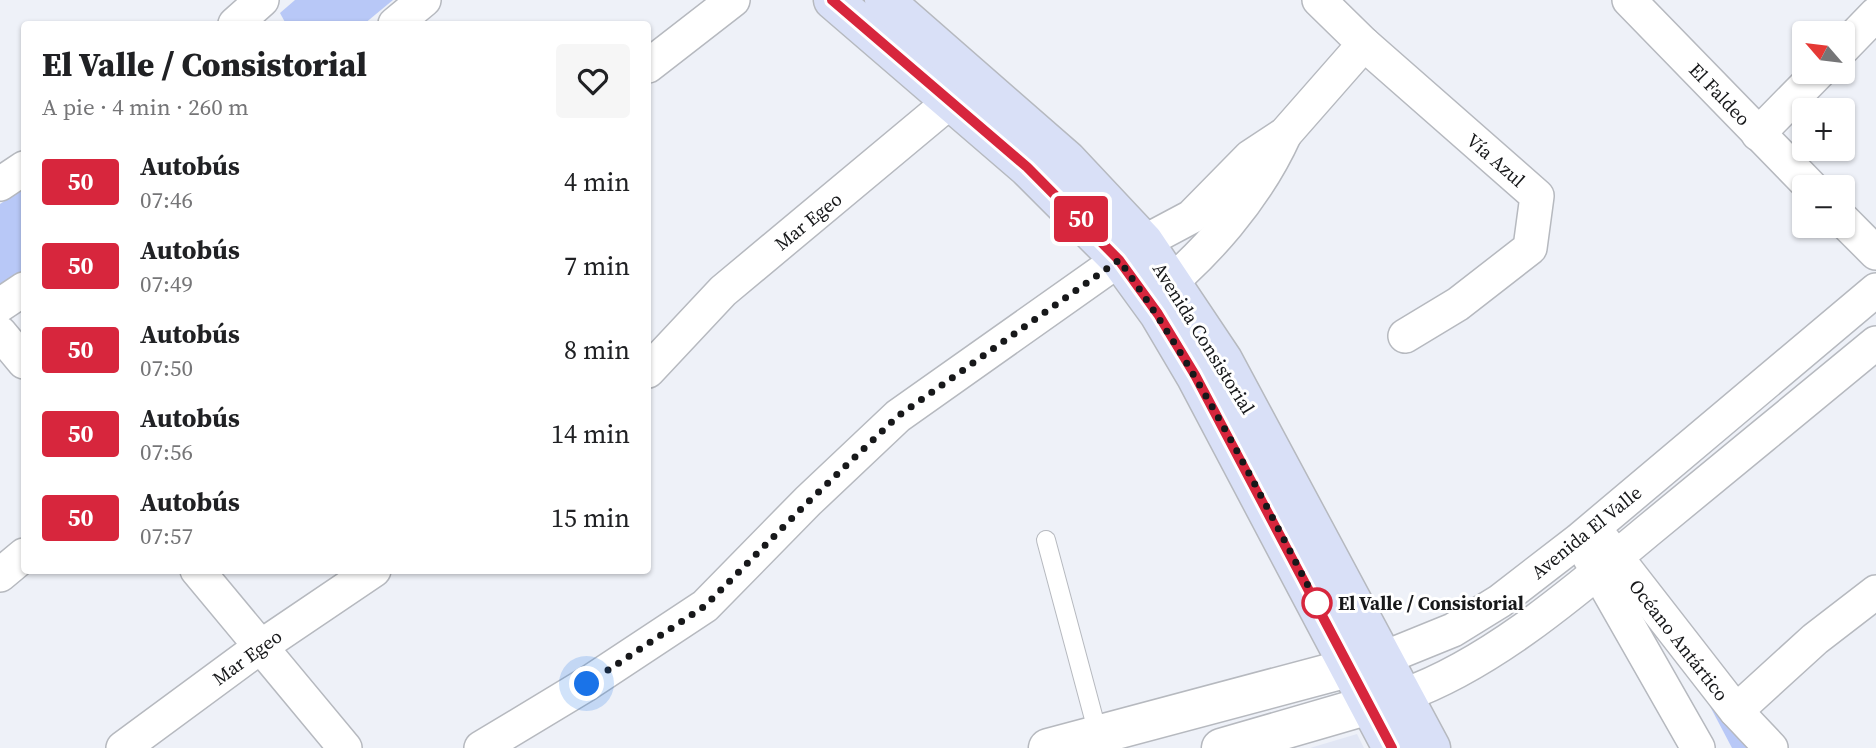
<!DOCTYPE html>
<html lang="es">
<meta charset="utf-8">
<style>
:root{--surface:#fff;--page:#f6f6f6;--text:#202124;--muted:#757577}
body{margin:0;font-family:"Source Serif 4",serif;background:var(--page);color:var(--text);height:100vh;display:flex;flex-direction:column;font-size:26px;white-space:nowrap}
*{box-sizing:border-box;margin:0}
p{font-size:23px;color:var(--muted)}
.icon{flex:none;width:38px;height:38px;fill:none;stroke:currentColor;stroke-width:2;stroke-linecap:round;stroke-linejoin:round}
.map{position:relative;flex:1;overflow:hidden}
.drawer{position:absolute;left:21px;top:21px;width:630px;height:553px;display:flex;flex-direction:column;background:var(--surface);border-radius:7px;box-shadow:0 2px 5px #0004}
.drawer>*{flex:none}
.badge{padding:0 14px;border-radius:5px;font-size:24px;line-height:46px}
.needle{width:46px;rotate:298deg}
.controls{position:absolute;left:1792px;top:21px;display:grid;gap:14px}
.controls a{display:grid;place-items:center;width:63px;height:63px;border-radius:7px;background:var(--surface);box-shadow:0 2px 5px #0004;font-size:35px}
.you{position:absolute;width:35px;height:35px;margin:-18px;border:5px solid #fff;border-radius:50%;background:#1a73e8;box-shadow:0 0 0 10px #1a73e833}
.map>.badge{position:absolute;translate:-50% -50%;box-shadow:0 0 0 4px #fff}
.round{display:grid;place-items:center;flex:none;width:74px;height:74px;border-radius:7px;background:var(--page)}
.head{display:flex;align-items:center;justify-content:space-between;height:119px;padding:0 21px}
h1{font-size:33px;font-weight:800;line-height:52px}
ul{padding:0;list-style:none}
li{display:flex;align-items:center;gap:21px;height:84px;padding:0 21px}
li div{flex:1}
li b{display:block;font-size:26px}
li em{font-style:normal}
li .badge{min-width:77px;font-weight:700;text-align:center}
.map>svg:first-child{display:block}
.built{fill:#e1e6f4}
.green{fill:#b8c8f7}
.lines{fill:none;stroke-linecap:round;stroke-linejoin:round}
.service-casing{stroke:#b6b9bf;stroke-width:20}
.minor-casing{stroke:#b6b9bf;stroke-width:36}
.tertiary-casing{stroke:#b6b9bf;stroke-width:41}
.secondary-casing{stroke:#b6b9bf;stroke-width:41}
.service{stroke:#fff;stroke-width:18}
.minor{stroke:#fff;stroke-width:33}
.tertiary{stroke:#fff;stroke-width:38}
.secondary{stroke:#d9e0f7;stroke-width:38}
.line-casing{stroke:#fff;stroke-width:16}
.line{stroke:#d7263d;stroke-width:10}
.walk{stroke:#17181a;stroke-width:7;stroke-dasharray:0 12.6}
.stop-dot{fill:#fff;stroke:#d7263d;stroke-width:3.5}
.labels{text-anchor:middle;stroke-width:6;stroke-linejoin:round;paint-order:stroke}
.street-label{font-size:19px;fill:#17181a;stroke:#fff}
.stop-label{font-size:19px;font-weight:bold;fill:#17181a;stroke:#fff;text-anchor:start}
</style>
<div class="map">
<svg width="1876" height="748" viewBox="0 0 1876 748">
<rect width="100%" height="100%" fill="#eef1f8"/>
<polygon class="built" points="1357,734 1364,748 1310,748"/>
<g class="green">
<polygon points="295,0 393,0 364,24 286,24 280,13"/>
<polygon points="24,188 24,271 0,288 0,204"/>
<polygon points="1703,693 1751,748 1732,748"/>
</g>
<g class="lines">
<defs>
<polyline id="service" points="1046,540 1098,734"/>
<g id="minor">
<polyline points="1629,0 1811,187"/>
<polyline points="235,24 262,0"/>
<polyline points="395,24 424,0"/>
<polyline points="1364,44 1537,196 1530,248 1458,304 1405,336"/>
<polyline points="1843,48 1876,14"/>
<polyline points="648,66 733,0"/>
<polyline points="1758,134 1819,72"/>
<polyline points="0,184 24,168"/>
<polyline points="1843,220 1876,253"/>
<path d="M1151 299C1206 255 1256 198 1285 134"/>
<polyline points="0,305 24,289"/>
<polyline points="0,333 24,362"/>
<polyline points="648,371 723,291 970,85"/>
<polyline points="1603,540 1736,711 1771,748"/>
<polyline points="1587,553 1698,748"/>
<polyline points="197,570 345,748"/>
<polyline points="0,575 24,555"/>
<polyline points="1384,658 1453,630 1500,601 1579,540 1876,290"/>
<path d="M1404 695C1492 664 1579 588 1650 529 1725 467 1801 405 1876 343"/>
<polyline points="1736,711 1815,639 1876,592"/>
<polyline points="123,748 260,647 374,570"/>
<polyline points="481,748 587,684 705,606 808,501 898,416 1144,242 1191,217 1250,157 1285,134 1364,44 1319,0"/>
</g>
<g id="tertiary">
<polyline points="1048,748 1382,659"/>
<polyline points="1221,748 1400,696"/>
</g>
<g id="secondary">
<polyline points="833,0 1027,167 1119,259 1159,314 1195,375 1392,748"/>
<polyline points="884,0 1067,160 1144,242 1223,360 1431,748"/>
</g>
</defs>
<use href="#service" class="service-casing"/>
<use href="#minor" class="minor-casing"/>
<use href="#tertiary" class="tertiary-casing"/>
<use href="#secondary" class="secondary-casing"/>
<use href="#service" class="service"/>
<use href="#minor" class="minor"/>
<use href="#tertiary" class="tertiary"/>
<use href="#secondary" class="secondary"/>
</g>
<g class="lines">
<defs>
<polyline id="line" points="832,0 1027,167 1119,260 1158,314 1195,375 1392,748"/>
</defs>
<use href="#line" class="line-casing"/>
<use href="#line" class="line"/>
<path class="walk" d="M587 684 705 606 808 502 898 416 1119 260C1196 367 1256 486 1317 603"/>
</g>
<circle class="stop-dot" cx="1317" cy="603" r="14"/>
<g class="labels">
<g class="street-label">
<text transform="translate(1720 94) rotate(46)" y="7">El Faldeo</text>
<text transform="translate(1496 160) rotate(41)" y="7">Vía Azul</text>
<text transform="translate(808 221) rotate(-39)" y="7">Mar Egeo</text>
<text transform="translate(1204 338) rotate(58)" y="7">Avenida Consistorial</text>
<text transform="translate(1586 532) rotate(-39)" y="7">Avenida El Valle</text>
<text transform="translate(1679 640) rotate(52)" y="7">Océano Antártico</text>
<text transform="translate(247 657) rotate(-36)" y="7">Mar Egeo</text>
</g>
<g class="stop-label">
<text x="1338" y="610">El Valle / Consistorial</text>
</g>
</g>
</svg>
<div class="controls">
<a><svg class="needle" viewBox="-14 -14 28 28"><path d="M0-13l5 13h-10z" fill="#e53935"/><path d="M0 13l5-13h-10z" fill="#757577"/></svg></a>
<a>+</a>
<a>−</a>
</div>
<div class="you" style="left:587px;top:684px"></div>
<b class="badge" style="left:1081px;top:219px;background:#d7263d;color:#fff">50</b>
<section class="drawer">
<div class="head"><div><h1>El Valle / Consistorial</h1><p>A pie · 4 min · 260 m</p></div><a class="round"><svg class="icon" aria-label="heart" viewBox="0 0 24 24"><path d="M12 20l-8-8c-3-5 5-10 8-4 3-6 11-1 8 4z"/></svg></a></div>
<ul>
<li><span class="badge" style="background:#d7263d;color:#fff">50</span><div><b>Autobús</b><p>07:46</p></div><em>4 min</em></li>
<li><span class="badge" style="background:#d7263d;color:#fff">50</span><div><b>Autobús</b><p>07:49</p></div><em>7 min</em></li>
<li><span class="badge" style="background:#d7263d;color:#fff">50</span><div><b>Autobús</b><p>07:50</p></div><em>8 min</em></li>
<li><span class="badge" style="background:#d7263d;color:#fff">50</span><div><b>Autobús</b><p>07:56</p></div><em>14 min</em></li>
<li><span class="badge" style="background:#d7263d;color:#fff">50</span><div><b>Autobús</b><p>07:57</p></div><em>15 min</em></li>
</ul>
</section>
</div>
